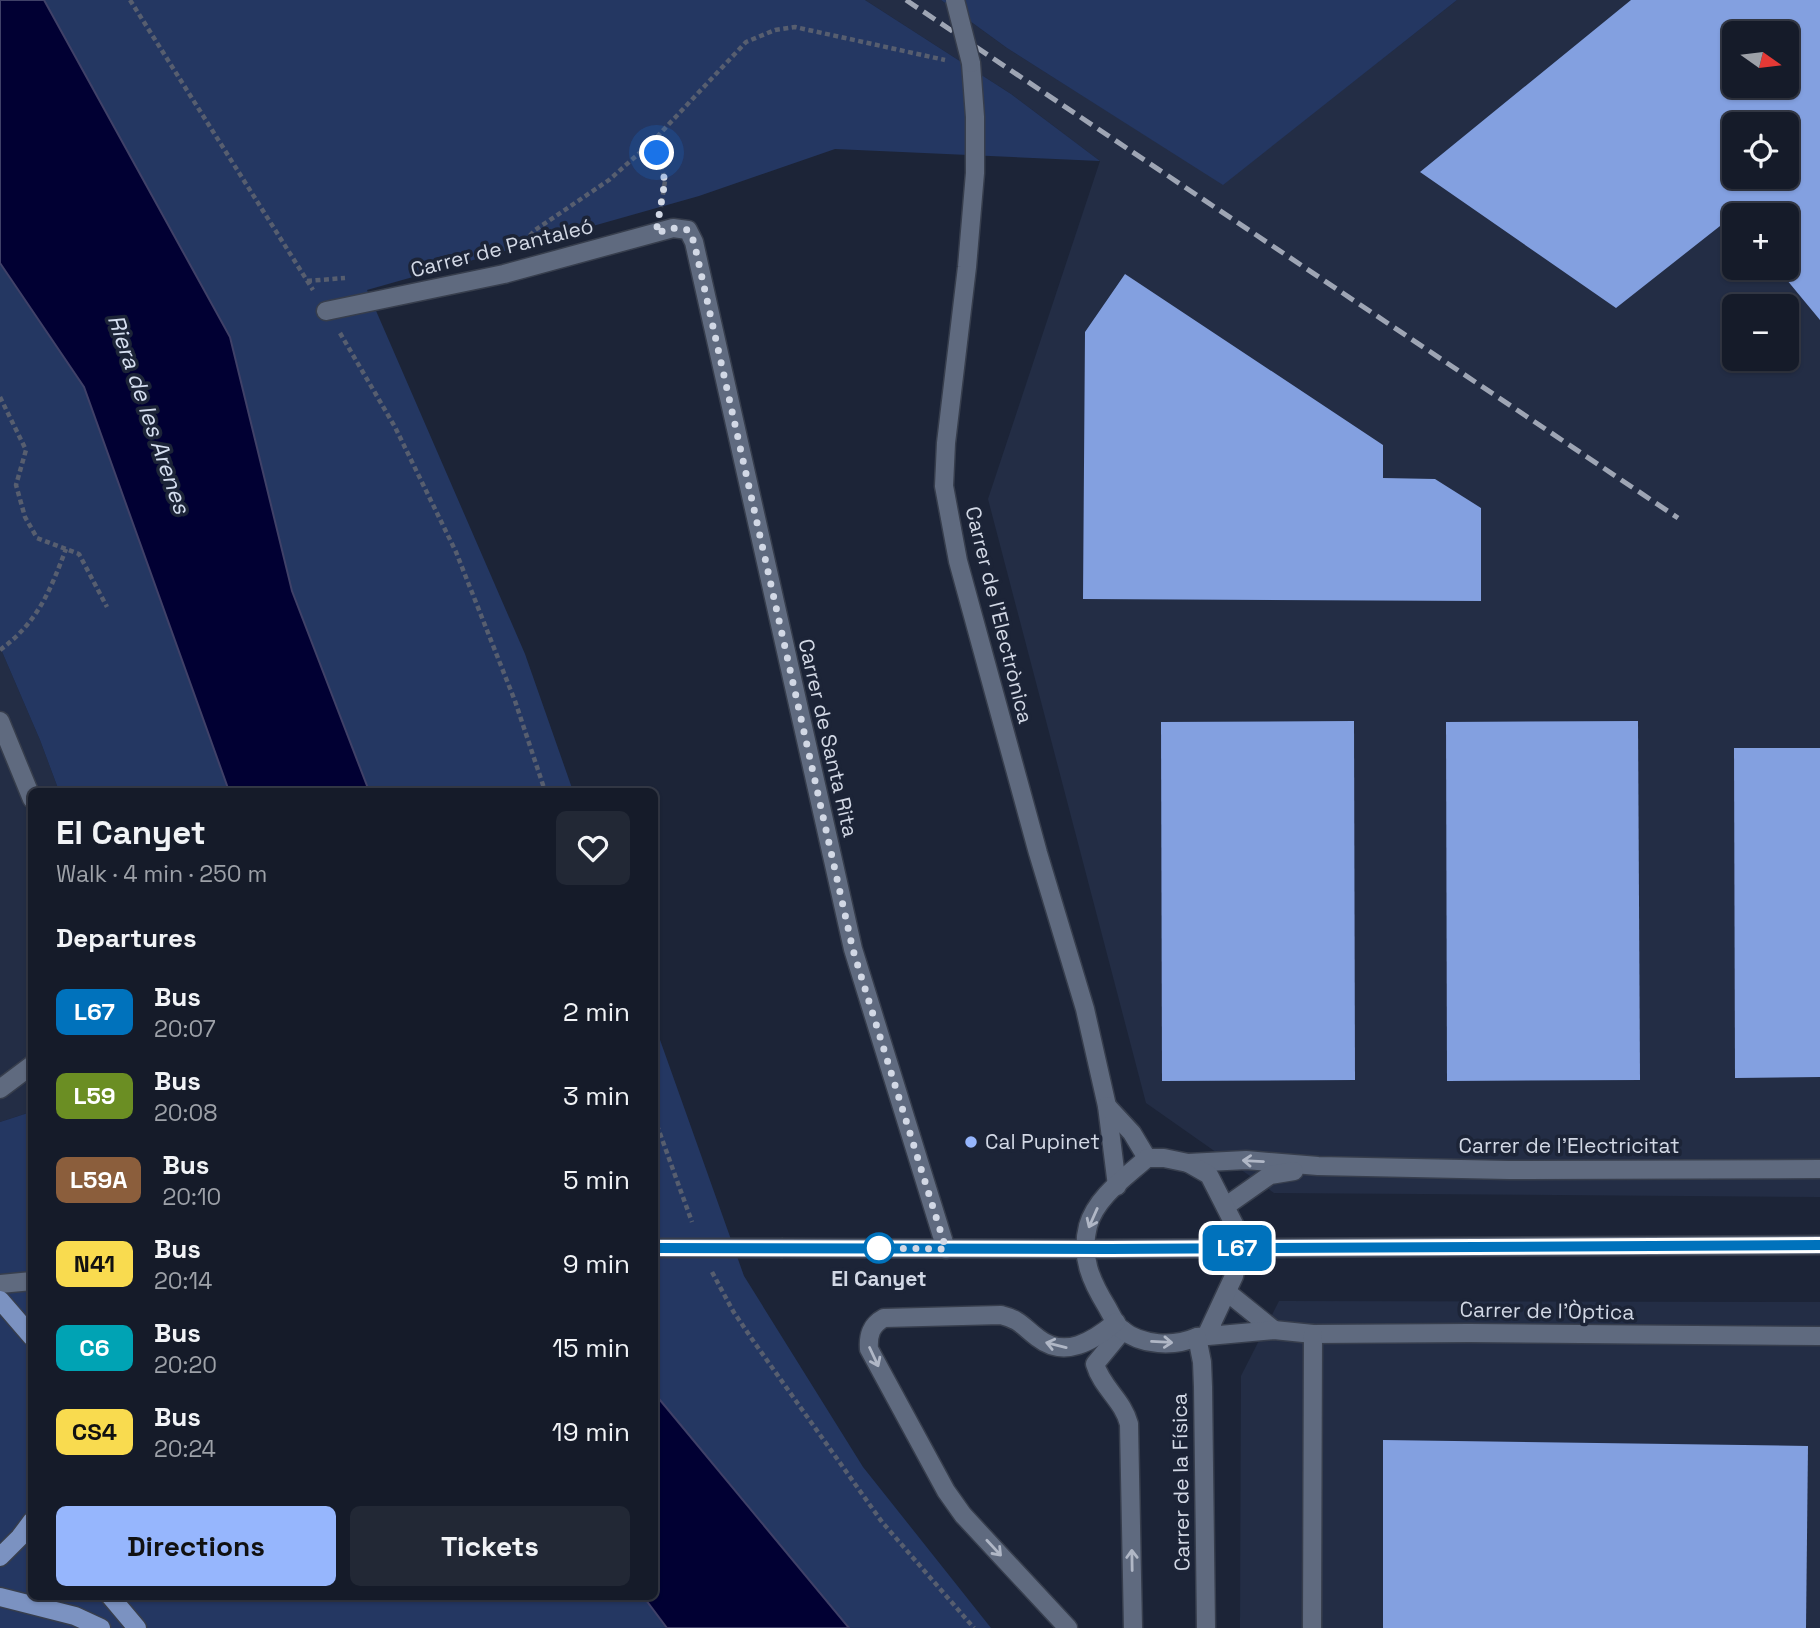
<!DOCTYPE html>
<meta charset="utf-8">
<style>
:root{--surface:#151b29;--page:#222835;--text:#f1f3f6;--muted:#9da1a8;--line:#343946;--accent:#96b6fd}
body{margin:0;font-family:"Space Grotesk",sans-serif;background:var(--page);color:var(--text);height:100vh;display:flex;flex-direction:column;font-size:26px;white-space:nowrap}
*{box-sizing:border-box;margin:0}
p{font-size:23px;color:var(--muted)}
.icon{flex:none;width:38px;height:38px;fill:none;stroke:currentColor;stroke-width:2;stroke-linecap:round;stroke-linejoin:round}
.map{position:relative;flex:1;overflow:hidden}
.sheet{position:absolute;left:28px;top:788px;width:630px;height:812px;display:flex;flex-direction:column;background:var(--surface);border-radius:10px;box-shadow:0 2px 5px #0004,0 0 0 2px var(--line)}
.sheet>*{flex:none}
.badge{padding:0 14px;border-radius:10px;font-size:24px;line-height:46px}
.needle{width:46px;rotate:104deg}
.buttons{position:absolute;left:1722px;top:21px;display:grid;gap:14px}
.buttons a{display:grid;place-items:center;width:77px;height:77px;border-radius:10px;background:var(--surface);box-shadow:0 2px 5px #0004,0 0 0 2px var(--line);font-size:35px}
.you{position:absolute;width:35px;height:35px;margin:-18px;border:5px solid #fff;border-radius:50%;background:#1a73e8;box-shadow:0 0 0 10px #1a73e833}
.map>.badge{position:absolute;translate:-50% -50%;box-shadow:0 0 0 4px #fff}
h2{padding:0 28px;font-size:26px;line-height:63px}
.round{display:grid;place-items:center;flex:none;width:74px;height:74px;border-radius:10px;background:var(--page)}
.headline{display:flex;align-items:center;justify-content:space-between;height:119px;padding:0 28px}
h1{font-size:33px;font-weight:700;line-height:52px}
.cta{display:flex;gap:14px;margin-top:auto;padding:14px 28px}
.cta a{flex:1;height:80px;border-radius:10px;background:var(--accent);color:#111;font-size:28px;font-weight:700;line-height:80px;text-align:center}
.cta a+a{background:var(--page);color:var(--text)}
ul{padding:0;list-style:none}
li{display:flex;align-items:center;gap:21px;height:84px;padding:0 28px}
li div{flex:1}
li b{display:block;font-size:26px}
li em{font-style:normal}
li .badge{min-width:77px;font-weight:700;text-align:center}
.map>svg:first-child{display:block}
.built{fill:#232d45;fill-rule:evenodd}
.green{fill:#243762}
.water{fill:#010033;stroke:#404168;stroke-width:2}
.building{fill:#83a0e0;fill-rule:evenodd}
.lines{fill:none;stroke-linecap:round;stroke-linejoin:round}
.minor-casing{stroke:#373e4d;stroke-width:21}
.major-casing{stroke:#373e4d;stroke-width:21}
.path{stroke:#575e6f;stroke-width:4.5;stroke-dasharray:5 3.5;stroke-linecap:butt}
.minor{stroke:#5f6a7f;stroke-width:18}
.major{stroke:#7b92c1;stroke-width:18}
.rail{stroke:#9ea5b4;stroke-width:5;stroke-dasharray:14 7;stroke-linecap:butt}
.minor-bridge-casing{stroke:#373e4d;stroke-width:21;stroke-linecap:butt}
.minor-bridge{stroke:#5f6a7f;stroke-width:18}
.oneway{stroke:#b0b7c6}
.line-casing{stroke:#fff;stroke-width:16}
.line{stroke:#0072bc;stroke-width:10}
.walk{stroke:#d2d8e5;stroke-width:7;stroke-dasharray:0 12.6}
.poi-dot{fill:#96b6fd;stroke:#1c2437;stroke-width:2.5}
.stop-dot{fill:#fff;stroke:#0072bc;stroke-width:3.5}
.labels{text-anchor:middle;stroke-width:7;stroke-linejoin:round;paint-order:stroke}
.street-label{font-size:21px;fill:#d2d8e5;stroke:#1c2437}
.poi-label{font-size:21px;fill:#d2d8e5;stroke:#1c2437;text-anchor:start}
.stop-label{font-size:21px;font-weight:bold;fill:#d2d8e5;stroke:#1c2437}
.water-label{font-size:23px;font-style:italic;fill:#d5def0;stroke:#1c2437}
</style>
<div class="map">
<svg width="1820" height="1628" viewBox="0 0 1820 1628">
<rect width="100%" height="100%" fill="#1c2437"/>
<g class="built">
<path d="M865 0H941L1007 48 1223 184 1457 0H1820V1197L1274 1193 1146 1103 988 499 1100 161 1011 94ZM1734 33H1787V86H1734ZM1734 124H1787V177H1734ZM1734 215H1787V268H1734ZM1734 306H1787V359H1734Z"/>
<polygon points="0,647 40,740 59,791 32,791 31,1112 0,1122"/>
<polygon points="1279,1301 1820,1302 1820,1628 1240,1628 1241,1376"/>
</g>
<g class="green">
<polygon points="44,0 865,0 1011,94 1100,161 835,149 699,196 367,290 525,654 573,791 369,791 292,591"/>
<polygon points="941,0 1457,0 1223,185 1007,48"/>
<polygon points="0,264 84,387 229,791 59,791 40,740 0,647"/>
<polygon points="654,1023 744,1276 863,1467 991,1628 849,1628 655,1394"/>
<polygon points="31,1112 32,1596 643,1596 667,1628 0,1628 0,1122"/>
</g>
<g class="water">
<polygon points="0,0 44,0 230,337 292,591 369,791 229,791 84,387 0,263"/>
<polygon points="655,1394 849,1628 667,1628 643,1596 654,1596"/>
</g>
<g class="building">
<path d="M1631 0H1820V320L1777 268H1787V215H1734L1616 308 1420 172ZM1734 33H1787V86H1734ZM1734 124H1787V177H1734Z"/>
<polygon points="1125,274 1383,445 1383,478 1435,479 1481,508 1481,601 1083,599 1085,332"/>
<polygon points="1354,721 1355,1080 1162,1081 1161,722"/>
<polygon points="1638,721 1640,1080 1447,1081 1446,722"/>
<polygon points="1734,748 1820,748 1820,1077 1735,1078"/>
<polygon points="1383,1440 1808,1446 1806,1628 1383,1628"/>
</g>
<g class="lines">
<defs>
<g id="minor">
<polyline points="971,63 975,117 975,173 967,267 946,443 944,486 958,561 1038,853 1085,1009 1107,1106 1117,1186"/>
<polyline points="326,311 504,274 673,228 688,230 694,242 853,949 946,1249"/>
<polyline points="0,721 32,799"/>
<polyline points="0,1089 32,1065"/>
<polyline points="1107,1106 1132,1133 1147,1158"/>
<polyline points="1188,1163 1246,1160 1318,1166 1509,1170 1820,1169"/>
<polyline points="1226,1206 1270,1175 1294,1171"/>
<polyline points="783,1248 1085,1249 1820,1245"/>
<polyline points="0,1284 32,1281"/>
<polyline points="1227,1292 1274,1330"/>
<path d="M1123 1330 1095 1364C1102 1388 1123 1400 1129 1424L1133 1628"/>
<path d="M1206 1336 1234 1276 1239 1249 1236 1228 1209 1175 1188 1163 1164 1158H1147C1126 1177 1096 1197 1088 1226 1080 1257 1091 1281 1107 1307 1111 1314 1115 1324 1121 1329 1142 1346 1174 1347 1197 1337L1274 1330 1313 1334 1469 1333 1820 1336"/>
<polyline points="1197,1337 1202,1362 1203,1387 1206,1628"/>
<path d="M1068 1628 963 1515 946 1491 869 1349C868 1335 871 1325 884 1318L1001 1315C1021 1320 1023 1327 1038 1338 1065 1359 1093 1341 1116 1322"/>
<polyline points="1312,1628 1313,1334"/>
</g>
<g id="major">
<polyline points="0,1300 32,1337"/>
<polyline points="0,1557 20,1537 32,1521"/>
<polyline points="110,1596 137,1628"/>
<polyline points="0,1597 75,1616 101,1628"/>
</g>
</defs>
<use href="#minor" class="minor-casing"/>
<use href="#major" class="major-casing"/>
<g class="path">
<polyline points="130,0 313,290"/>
<polyline points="655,140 665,181 661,207"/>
<polyline points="524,242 535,230 609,180 654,140 746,42 775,30 795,27 945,60"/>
<polyline points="307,281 345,278"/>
<polyline points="340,333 395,427 456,552 515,701 545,791"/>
<polyline points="0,397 26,450 16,485 25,517 37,538 79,554 107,607"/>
<path d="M0 650C38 622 50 591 66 549"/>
<polyline points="654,1117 692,1222"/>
<polyline points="712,1272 733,1311 754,1342 882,1522 974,1628"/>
</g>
<use href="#minor" class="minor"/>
<use href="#major" class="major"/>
<polyline class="rail" points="906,0 1678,518"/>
<defs>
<g id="minor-bridge">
<polyline points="955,0 971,63"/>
<polyline points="654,1248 783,1248"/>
</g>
</defs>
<use href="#minor-bridge" class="minor-bridge-casing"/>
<use href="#minor-bridge" class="minor-bridge"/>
</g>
<defs><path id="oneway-shaft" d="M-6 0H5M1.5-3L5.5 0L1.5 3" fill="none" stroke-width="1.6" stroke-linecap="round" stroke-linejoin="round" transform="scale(1.75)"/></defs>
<g class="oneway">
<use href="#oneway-shaft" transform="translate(1253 1161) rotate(-177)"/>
<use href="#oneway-shaft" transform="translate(1093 1218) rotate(114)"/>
<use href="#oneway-shaft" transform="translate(1162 1342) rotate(3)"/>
<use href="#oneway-shaft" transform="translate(1056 1345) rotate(-166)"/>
<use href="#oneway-shaft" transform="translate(874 1357) rotate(65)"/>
<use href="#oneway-shaft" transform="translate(994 1548) rotate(47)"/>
<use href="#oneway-shaft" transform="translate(1132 1560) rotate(-91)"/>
</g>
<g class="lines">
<defs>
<polyline id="line" points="654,1248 1110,1249 1820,1245"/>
</defs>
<use href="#line" class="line-casing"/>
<use href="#line" class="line"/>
<polyline class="walk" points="657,153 665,181 656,233 673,228 688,230 694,242 853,950 946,1249 874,1248 879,1248"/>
</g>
<circle class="poi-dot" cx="971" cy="1142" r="7"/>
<circle class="stop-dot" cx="879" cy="1248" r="14"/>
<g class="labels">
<g class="street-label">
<text transform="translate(502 248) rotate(-14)" y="7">Carrer de Pantaleó</text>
<text transform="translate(999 615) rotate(76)" y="7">Carrer de l'Electrònica</text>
<text transform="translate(828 738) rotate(77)" y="7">Carrer de Santa Rita</text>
<text x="1569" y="1153">Carrer de l'Electricitat</text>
<text transform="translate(1547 1311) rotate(1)" y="7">Carrer de l'Òptica</text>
<text transform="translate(1181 1482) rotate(-91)" y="7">Carrer de la Física</text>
</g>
<g class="poi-label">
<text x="985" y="1149">Cal Pupinet</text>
</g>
<g class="stop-label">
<text x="879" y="1286">El Canyet</text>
</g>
<g class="water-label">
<text transform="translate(149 414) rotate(71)" y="8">Riera de les Arenes</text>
</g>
</g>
</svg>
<div class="buttons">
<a><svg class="needle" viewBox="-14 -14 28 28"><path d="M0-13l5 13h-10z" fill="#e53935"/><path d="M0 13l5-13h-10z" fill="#9da1a8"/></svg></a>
<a><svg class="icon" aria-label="locate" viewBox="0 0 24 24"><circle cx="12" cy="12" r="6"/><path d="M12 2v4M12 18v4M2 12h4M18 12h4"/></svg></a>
<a>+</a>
<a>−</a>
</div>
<div class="you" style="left:657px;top:153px"></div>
<b class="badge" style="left:1237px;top:1248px;background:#0072bc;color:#fff">L67</b>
<section class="sheet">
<div class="headline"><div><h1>El Canyet</h1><p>Walk · 4 min · 250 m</p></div><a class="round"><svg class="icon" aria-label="heart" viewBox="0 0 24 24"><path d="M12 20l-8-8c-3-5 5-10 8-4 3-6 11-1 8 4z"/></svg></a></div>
<h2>Departures</h2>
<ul>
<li><span class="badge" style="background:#0072bc;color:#fff">L67</span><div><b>Bus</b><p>20:07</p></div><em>2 min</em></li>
<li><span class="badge" style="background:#6b8e23;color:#fff">L59</span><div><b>Bus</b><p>20:08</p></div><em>3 min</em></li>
<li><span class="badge" style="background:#8b5e3c;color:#fff">L59A</span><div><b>Bus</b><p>20:10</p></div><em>5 min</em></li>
<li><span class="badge" style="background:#f9db4f;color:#111">N41</span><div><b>Bus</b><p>20:14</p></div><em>9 min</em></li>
<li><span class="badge" style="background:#00a3b4;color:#fff">C6</span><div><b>Bus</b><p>20:20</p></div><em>15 min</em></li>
<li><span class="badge" style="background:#f9db4f;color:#111">CS4</span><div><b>Bus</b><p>20:24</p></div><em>19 min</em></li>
</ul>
<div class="cta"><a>Directions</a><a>Tickets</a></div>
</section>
</div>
